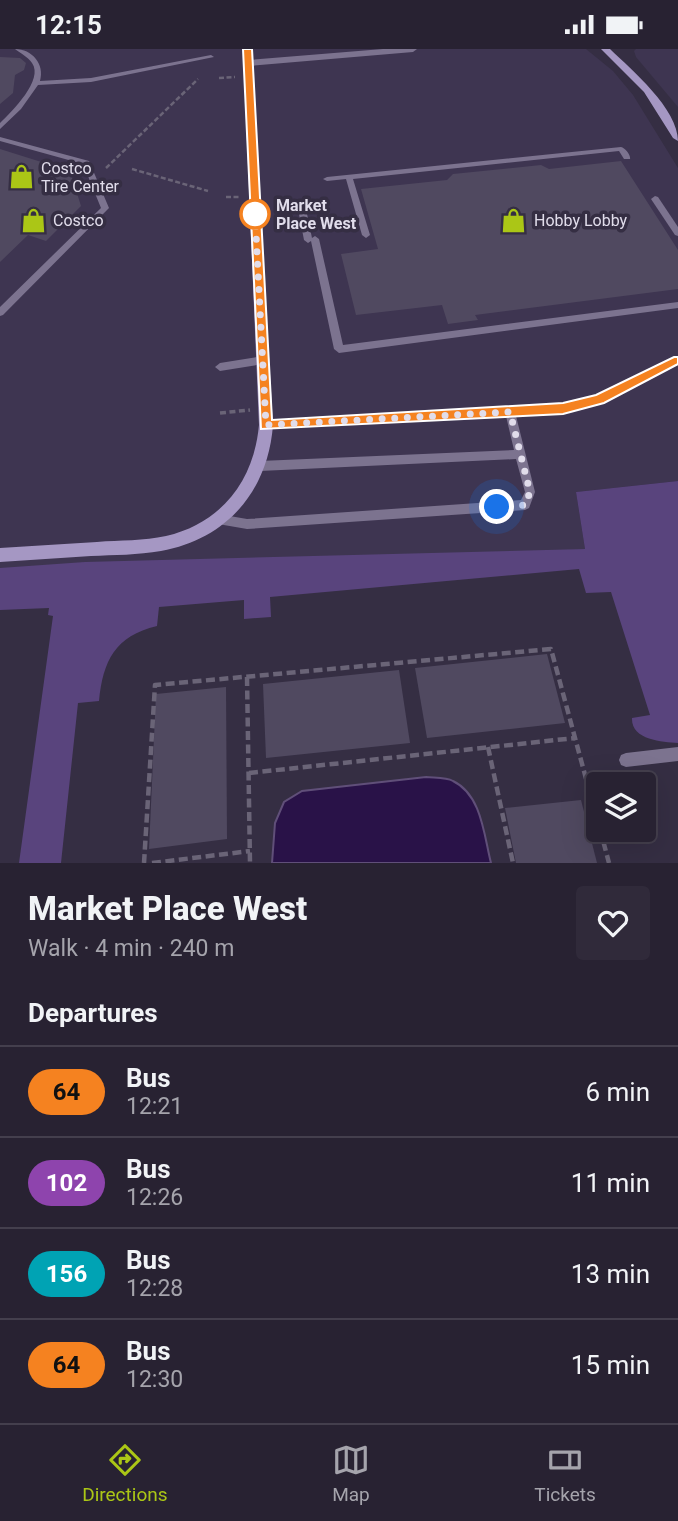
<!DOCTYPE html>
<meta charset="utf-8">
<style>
:root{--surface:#282232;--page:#302a3a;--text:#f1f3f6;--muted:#a5a4ac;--line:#443f4d;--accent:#abc616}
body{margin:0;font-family:Roboto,sans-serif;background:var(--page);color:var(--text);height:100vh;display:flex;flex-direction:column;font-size:26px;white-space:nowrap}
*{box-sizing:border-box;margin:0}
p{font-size:23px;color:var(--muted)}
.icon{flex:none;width:38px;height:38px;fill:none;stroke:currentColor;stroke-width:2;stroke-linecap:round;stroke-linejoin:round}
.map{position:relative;height:814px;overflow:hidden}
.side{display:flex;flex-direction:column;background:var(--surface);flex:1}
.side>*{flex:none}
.badge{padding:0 14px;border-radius:23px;font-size:24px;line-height:46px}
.fabs{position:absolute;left:586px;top:723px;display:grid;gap:14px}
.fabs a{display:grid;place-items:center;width:70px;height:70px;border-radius:7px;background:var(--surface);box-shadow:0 7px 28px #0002,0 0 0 2px var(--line);font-size:35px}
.you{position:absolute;width:35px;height:35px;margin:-18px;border:5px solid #fff;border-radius:50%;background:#1a73e8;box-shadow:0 0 0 10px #1a73e833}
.map>.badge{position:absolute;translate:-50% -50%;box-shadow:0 0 0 4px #fff}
h2{padding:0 28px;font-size:26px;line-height:63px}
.round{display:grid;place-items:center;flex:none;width:74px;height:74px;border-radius:7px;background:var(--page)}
.head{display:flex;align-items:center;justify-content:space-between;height:119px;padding:0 28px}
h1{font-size:33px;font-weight:800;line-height:52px}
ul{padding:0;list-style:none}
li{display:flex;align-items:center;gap:21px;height:91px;padding:0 28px;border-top:2px solid var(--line)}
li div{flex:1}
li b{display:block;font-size:26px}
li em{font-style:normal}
li .badge{min-width:77px;font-weight:700;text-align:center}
.status{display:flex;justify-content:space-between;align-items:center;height:49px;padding:0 35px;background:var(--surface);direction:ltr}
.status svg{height:19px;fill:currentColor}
.tab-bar{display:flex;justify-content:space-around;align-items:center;height:98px;border-top:2px solid var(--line);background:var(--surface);font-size:19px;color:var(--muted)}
.tab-bar a{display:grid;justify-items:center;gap:4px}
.tab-bar .current{color:var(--accent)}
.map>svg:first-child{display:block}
.built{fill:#3e3551}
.green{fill:#59447d}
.water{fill:#291248;stroke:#604f79;stroke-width:2}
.building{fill:#504960}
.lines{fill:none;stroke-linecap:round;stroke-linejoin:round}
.path-far2{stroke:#6a6477;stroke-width:2.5;stroke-dasharray:5 2.5;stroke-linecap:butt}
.path-far1{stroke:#6a6477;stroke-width:3.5;stroke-dasharray:6 3.5;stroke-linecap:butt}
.path{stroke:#6a6477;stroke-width:4.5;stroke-dasharray:9 4.5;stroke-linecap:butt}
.lane{fill:#7c738f;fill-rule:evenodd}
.street{fill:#7c738f;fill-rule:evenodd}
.secondary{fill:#a597c3;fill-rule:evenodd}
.line{fill:#f58220;stroke:#fff;stroke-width:2}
.walk{stroke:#e1ddeb;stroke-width:7;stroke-dasharray:0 12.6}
.stop-dot{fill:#fff;stroke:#f58220;stroke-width:3.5}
.labels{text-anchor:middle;stroke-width:7;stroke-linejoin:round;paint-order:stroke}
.far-poi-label{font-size:16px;fill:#e1ddeb;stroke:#352e43;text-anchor:start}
.far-stop-label{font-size:16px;font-weight:bold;fill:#e1ddeb;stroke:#352e43;text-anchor:start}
</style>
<div class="status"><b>12:15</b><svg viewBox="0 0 49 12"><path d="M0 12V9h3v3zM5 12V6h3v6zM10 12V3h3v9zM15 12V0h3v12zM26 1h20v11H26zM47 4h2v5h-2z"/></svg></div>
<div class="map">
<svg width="678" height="814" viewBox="0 0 678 814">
<rect width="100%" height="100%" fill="#352e43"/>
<g class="built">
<polygon points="0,0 586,0 613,22 633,46 678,119 678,432 576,443 585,500 0,537"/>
<polygon points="636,0 678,0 678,58 636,8 634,2"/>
</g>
<path class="green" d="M678 432V694C662 693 631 691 632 669L650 666 611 543 586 544 579 520 270 548 271 568 244 570V551L159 558 157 577C115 587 103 612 99 652L78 654 61 814H19L53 567 48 566 49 559 0 561V519L85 513 585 500 576 443Z"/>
<path class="water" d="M426 728C434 729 446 728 453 732 482 746 484 787 491 814H272L275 774 284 753 302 742Z"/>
<g class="building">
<polygon points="0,8 20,9 26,14 24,21 15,26 13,44 0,55"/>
<polygon points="0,100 70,122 81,157 46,192 28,186 0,213"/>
<polygon points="621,112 678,201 678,240 475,266 478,271 448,275 442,256 356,266 341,205 378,200 361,140 447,131 453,125 541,116 549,120"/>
<polygon points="547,605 565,674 427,689 415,619"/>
<polygon points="399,621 410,694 266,709 263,635"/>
<polygon points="226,638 227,790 149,800 156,645"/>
<polygon points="581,751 597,814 516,814 505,759"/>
</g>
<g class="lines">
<g class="path-far2">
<polyline points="219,29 235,28"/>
<polyline points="106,119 198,30"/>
<polyline points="132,120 208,142"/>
<polyline points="226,148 241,148"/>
</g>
<polyline class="path-far1" points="220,364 250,361"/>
<g class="path">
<polyline points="247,628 250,814"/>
<polyline points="488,698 513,814"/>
<polyline points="249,724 575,689"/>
<polyline points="600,780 609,814"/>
<polyline points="144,814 155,636 551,600 598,774"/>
<polyline points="152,814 250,802"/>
</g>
<g class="lane">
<path d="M15 0C32 0 45 15 40 32L91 29 211 6 214 8 91 33 38 36 21 60 0 80V74C12 62 44 31 32 14 28 8 20 4 15 0Z"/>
<polygon points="0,88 89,112 109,159 3,266 0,267 0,258 101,159 83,115 0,92"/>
<path d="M621 98C625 99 631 106 630 110H624L619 102 353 130 370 186 366 189 362 186 346 130 327 132 323 130 327 128Z"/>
<polygon points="655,147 658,148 678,178 678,187 675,186 651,150"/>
<polygon points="302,157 306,160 312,189 315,187 319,190 343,296 678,253 678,259 339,304 334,300 311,192 308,194 304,191 298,160"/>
<polygon points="263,307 268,311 263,315 220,322 215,318 220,314"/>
<polygon points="678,307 678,315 600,354 563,364 516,367 535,443 529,459 525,461 247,480 218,475 214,474 212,470 214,466 218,465 247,470 521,451 525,443 516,410 260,422 256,420 255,417 256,414 260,412 514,401 506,367 266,380 262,379 261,376 262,373 266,372 563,356 597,347"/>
<polygon points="678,698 678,712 626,718 621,716 619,711 621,706 626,704"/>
</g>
<polygon class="street" points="383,0 417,0 413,3 249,17 245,14 249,11"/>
<g class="secondary">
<path d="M243 0H251L273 376C268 442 227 490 161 502 138 506 114 506 91 507 61 509 30 511 0 513V499C32 497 64 495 97 493 120 491 144 492 166 487 222 474 254 431 259 376Z"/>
<path d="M601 0H610C632 21 678 60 678 92L673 89 644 43Z"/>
</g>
</g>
<polygon class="line" points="243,0 252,0 272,371 563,354 596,346 674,308 678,308 678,315 604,354 563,365 261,380"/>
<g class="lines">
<polyline class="walk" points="255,165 266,376 510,363 530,443 525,456 497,458"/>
</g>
<defs>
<symbol id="shop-bare" viewBox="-9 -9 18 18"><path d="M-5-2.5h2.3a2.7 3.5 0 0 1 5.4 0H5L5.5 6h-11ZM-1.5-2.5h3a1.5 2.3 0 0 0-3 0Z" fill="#abc616" stroke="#352e43" stroke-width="2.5" paint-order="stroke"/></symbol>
</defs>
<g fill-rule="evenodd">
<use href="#shop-bare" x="4" y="110" width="35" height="35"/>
<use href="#shop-bare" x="16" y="154" width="35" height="35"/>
<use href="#shop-bare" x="496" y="154" width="35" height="35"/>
</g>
<circle class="stop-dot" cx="255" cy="165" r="14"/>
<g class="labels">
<g class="far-poi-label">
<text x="41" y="125">Costco<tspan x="41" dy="18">Tire Center</tspan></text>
<text x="53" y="177">Costco</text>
<text x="534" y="177">Hobby Lobby</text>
</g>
<g class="far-stop-label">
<text x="276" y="162">Market<tspan x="276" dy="18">Place West</tspan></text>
</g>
</g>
</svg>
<div class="fabs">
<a><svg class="icon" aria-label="layers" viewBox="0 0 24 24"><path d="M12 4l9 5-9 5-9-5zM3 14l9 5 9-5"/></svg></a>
</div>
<div class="you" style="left:497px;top:458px"></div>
</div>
<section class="side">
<div class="head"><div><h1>Market Place West</h1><p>Walk · 4 min · 240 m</p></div><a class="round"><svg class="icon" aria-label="heart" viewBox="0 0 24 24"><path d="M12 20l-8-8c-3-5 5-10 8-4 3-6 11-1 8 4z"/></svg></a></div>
<h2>Departures</h2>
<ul>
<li><span class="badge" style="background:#f58220;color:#111">64</span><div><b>Bus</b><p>12:21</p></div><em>6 min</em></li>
<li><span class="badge" style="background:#8e44ad;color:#fff">102</span><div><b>Bus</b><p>12:26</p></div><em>11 min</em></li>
<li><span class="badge" style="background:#00a3b4;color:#fff">156</span><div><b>Bus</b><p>12:28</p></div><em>13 min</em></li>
<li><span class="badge" style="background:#f58220;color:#111">64</span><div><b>Bus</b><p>12:30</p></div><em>15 min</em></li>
</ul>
</section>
<nav class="tab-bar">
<a class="current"><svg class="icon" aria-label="directions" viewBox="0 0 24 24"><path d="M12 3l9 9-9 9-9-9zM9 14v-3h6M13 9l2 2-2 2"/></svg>Directions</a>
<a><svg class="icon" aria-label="map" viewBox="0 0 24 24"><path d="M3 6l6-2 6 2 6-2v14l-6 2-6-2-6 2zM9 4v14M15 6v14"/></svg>Map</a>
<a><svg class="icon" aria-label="tickets" viewBox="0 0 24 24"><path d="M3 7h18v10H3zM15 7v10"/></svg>Tickets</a>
</nav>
